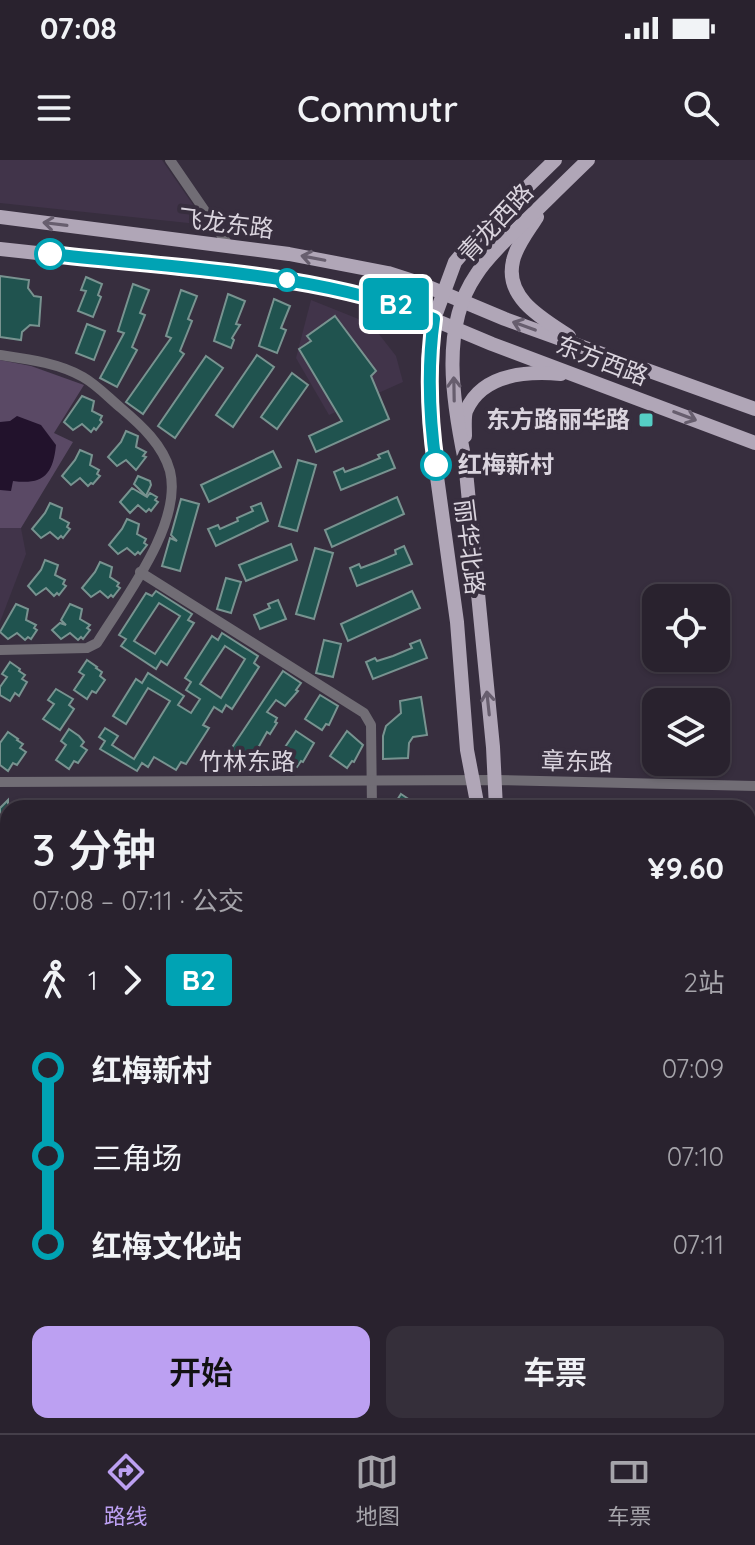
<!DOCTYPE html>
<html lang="zh">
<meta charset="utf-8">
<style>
:root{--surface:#29222e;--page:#352f3a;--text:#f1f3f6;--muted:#a5a4aa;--line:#453f4a;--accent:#bca0f2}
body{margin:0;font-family:Quicksand,"Noto Sans SC",sans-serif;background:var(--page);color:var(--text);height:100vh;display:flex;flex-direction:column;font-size:30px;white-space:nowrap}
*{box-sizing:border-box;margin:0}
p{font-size:26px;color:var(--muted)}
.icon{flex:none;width:44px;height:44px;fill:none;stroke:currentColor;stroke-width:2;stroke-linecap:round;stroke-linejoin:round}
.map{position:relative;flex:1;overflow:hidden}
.side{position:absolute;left:0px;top:640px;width:756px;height:634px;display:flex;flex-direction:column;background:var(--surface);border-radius:24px 24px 0 0;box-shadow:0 2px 6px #0004,0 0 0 2px var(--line)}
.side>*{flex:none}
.badge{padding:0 16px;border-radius:6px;font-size:28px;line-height:52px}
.tools{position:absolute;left:642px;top:424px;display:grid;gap:16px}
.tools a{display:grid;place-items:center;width:88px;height:88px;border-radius:16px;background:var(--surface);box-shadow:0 2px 6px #0004,0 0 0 2px var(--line);font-size:40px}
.map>.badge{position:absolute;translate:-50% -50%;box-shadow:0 0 0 4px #fff}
.legs{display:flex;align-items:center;gap:12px;height:88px;padding:0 32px;font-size:26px}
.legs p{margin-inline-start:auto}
.overview{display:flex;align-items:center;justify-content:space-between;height:136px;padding:0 32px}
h1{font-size:44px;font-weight:600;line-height:60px}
.action{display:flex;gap:16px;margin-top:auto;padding:16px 32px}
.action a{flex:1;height:92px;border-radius:16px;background:var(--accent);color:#111;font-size:32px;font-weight:600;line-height:92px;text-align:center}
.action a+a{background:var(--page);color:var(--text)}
ul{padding:0 32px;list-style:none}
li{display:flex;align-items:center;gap:28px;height:88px;font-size:30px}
li i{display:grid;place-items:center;width:12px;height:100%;margin:0 10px;background:currentColor}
li i::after{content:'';width:20px;height:20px;margin:-10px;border:6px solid;border-radius:50%;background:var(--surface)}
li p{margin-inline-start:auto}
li:first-child i{background:linear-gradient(#0000 50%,currentColor 0)}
li:last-child i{background:linear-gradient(currentColor 50%,#0000 0)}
.status{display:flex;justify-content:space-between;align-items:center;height:56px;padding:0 40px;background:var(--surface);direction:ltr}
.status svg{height:22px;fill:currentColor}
header{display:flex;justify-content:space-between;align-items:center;height:104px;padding:0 32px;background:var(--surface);font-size:36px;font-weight:600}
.tab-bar{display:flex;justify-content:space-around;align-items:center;height:112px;border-top:2px solid var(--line);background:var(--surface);font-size:22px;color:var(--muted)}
.tab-bar a{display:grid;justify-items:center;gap:4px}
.tab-bar .current{color:var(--accent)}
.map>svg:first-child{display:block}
.built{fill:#41344a}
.green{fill:#5a4965}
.water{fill:#22122c}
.building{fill:#20534f;stroke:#789390;stroke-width:2;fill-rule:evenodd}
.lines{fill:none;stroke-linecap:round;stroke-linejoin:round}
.minor{stroke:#716d75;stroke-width:10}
.major{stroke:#b0a6b7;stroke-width:14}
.rail-casing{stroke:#8f8794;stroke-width:6}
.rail{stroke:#372e3e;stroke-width:3;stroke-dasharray:9;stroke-linecap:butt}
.oneway{stroke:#675e6e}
.line-1-casing{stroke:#fff;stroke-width:18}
.line-1{stroke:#00a3b4;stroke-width:12}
.stop-1-dot{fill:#fff;stroke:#00a3b4;stroke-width:4}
.poi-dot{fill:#55cec5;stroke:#372e3e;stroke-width:3}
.labels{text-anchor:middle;stroke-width:8;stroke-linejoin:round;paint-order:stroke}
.street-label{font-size:24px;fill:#dad4de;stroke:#372e3e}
.poi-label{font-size:24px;font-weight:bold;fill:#dad4de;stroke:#372e3e;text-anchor:end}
.stop-label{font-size:24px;font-weight:bold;fill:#dad4de;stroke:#372e3e;text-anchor:start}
</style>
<div class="status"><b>07:08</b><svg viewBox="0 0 49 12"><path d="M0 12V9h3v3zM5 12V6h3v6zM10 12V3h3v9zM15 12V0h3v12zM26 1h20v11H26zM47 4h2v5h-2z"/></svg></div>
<header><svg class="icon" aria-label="menu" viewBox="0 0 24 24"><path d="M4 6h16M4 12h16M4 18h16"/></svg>Commutr<svg class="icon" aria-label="search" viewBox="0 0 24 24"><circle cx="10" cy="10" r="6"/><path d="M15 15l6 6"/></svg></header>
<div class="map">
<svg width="755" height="1273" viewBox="0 0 755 1273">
<rect width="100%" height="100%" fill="#372e3e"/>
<g class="built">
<polygon points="0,0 162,0 207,65 0,43"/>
<polygon points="311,140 371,164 396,196 403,222 329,255 296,198"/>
<polygon points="0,368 21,368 26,394 0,462"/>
<polygon points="755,1059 755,1151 748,1151 748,1060"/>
<polygon points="8,1190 8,1222 0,1223 0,1192"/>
<polygon points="8,1250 8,1266 571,1266 572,1273 0,1273 0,1252"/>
<polygon points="623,1266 744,1266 746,1273 625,1273"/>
</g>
<g class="green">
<polygon points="0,200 31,206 84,225 54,273 73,282 21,368 0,368"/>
<polygon points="0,765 8,765 8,929 0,938"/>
</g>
<g class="water">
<path d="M17 256 41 265 56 285C53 315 43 325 13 321L11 331 0 330V262L10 261Z"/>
<rect x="0" y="817" width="8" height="42"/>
</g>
<g class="building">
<polygon points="0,116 29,120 28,128 34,136 41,137 39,166 30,165 22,172 21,180 0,177"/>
<polygon points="86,117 102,124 98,135 101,137 93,157 78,151 86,131 81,130"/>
<polygon points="133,124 149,130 140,153 145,155 132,187 137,190 117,227 100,218 124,173 118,171"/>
<polygon points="181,130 197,136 188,159 192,161 180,191 184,194 143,254 126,242 171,178 166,176"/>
<polygon points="228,134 245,141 236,164 240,165 232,178 234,180 231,188 214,181"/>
<polygon points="274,139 290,146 281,168 286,170 277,193 259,186"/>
<polygon points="335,156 376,211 371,216 389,259 316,292 309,276 342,261 299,189 311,181 307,176"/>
<polygon points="87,164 105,171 94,200 76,193"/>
<polygon points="257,195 274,207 233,267 216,255"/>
<polygon points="206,196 223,208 175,278 158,266"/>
<polygon points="292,213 308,225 277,269 261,257"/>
<polygon points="82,236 94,241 92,251 102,256 100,260 102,262 96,270 94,268 91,272 82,264 73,270 64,262"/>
<polygon points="126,271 138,276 136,287 146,292 143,296 146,297 136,310 126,300 117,306 108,297 121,282"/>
<polygon points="80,290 92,295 90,305 99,310 97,314 100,316 93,324 91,323 88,326 80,318 71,325 62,316 75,300"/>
<polygon points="273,291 281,307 209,342 201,325"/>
<polygon points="388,291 395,308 341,330 334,312 343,308 345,312 361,306 380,298 378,295"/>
<polygon points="298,300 316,305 297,371 279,366"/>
<polygon points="138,316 150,321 151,325 146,336 134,324"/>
<polygon points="132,328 147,337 150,333 157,337 155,340 158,342 151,351 149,349 146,352 138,345 130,353 120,342"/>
<polygon points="397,337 404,354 332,387 325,370"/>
<polygon points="181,339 199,344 180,411 162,406 170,378 177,381 171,375"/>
<polygon points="50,343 62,348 60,358 69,363 67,367 70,369 63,378 61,376 58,379 50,372 41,378 32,369 45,353"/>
<polygon points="261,343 268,361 216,386 208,369 218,365 220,369 238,361 237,358 253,351 251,347"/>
<polygon points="127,359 139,364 137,374 146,379 144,383 147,385 140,394 138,392 135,395 127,388 118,394 109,385 122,369"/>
<polygon points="291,384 297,400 246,421 239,405"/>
<polygon points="404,386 412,404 357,426 350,408 359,404 361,408 377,402 396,394 395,390"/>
<polygon points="315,388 333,393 314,459 296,454"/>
<polygon points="45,400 58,405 55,415 65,420 63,424 66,426 59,435 57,433 54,436 46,428 36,435 28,426 41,410"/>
<polygon points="100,402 112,407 110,417 119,423 117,426 120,428 113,437 111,435 108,438 100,431 91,437 82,428 95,412"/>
<polygon points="226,418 241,422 231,453 217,449"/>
<path d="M156 431 192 454 188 460 194 463 167 505 161 501 156 509 121 486 126 479 119 475 146 433 152 436ZM159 443 180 456 155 494 134 481Z"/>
<polygon points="412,431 420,448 348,481 341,464"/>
<polygon points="278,440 286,459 260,469 254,455 270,448 268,444"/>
<polygon points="16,444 28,449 26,460 36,465 34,468 37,470 31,479 28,477 25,480 17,473 8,479 0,472"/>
<polygon points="70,444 82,449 80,459 90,465 87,468 90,470 83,479 81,477 78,480 70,473 61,479 52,470 60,463 66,465 61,460"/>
<path d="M222 473 258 496 254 503 259 507 232 549 226 545 222 552 214 547 203 565 209 568 186 604 181 602 176 610 154 597 148 607 142 603 137 611 100 589 105 581 99 577 105 568 118 576 112 585 134 599 170 541 148 528 126 564 113 556 136 519 142 523 148 513 184 536 178 545 191 553 200 539 186 530 191 522 185 518 212 476 218 480ZM225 486 245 499 221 538 200 524Z"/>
<polygon points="324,480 341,484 333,517 316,513"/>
<polygon points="420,480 427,498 373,519 366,502 375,498 377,501 393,496 412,488 410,484"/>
<polygon points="87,500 97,507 96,508 102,512 100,516 105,520 96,533 92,531 87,539 74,530 84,515 79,512"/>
<polygon points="10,502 20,509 19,511 25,515 22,519 27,522 19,536 15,533 10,541 0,535 0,527 7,517 2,514"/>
<polygon points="283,511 301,523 296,530 298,531 285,546 276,540 267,552 277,558 275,562 277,563 270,574 267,572 249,604 247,603 242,609 225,598"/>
<polygon points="56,529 73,539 69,545 74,549 60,570 43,559 54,544 48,540"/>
<polygon points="320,535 338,546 329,565 326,564 322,570 305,559"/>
<polygon points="421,537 427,575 413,577 409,583 408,598 383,599 383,576 386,566 401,553 400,541"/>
<polygon points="69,569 79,576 84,582 81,586 87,590 78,603 74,601 69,609 56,600 66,585 61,581"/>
<polygon points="296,571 314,583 303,602 301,601 297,607 279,596"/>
<polygon points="347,571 363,585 354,602 352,601 347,608 330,596"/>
<polygon points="8,572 18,579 17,580 23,584 20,588 26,592 17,605 13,603 8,611 0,605 0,583"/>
<polygon points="401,634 422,648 392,648"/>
<polygon points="8,640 8,686 0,686 0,648"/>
<polygon points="8,948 8,978 0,971 0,957"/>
</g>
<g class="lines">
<g class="minor">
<polyline points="170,0 229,86"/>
<path d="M0 195C27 199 59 203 83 217 97 225 109 238 121 248 141 265 163 285 170 311 183 364 124 439 97 483L87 488 0 490"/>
<polyline points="140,412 364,553 371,565 372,648"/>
<polyline points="0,622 494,620 755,626"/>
<polyline points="0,760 8,760"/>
<polyline points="748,993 755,991"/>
<polyline points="0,1003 8,999"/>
</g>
<g class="major">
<polyline points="0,57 289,94 388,113 419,123 505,159 755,249"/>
<path d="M537 57C529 70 516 86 513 101 504 138 543 159 569 176"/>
<polyline points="0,89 287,120 399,145 492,184 755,283"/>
<path d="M465 276C465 269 464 257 466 251 482 213 527 211 561 214"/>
<polyline points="478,648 467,590 457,462 430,266 428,199 434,159 455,102 478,75 555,0"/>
<path d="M496 648 493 587 465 301C453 243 440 167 476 115 486 99 500 86 513 73 538 49 563 24 588 0"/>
<polyline points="574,1266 576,1273"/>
<polyline points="589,1266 591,1273"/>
<polyline points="606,1266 608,1273"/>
<polyline points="619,1266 621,1273"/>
</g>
<defs>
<g id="rail">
<polyline points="748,1034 755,1033"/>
<polyline points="748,1107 755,1106"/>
<polyline points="748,1125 755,1124"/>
<polyline points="748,1143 755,1143"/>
<polyline points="0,1176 8,1174"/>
<polyline points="0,1243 8,1242"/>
<polyline points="90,1273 115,1266"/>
<polyline points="185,1273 194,1266"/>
<polyline points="253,1273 261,1266"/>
</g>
</defs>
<use href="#rail" class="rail-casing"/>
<use href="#rail" class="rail"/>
</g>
<defs><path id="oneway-shaft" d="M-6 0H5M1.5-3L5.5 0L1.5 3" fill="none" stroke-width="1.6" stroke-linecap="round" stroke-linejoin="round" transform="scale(2)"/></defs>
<g class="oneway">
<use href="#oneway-shaft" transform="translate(55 64) rotate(-173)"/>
<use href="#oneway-shaft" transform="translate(313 98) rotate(-169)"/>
<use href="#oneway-shaft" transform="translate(524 166) rotate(-160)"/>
<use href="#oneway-shaft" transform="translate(454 229) rotate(-91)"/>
<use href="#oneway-shaft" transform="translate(685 256) rotate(21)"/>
<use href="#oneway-shaft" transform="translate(488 543) rotate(-96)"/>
</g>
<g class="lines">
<defs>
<path id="line-1" d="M50 94C173 108 319 112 434 159 427 209 429 256 436 305"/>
</defs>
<use href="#line-1" class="line-1-casing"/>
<use href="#line-1" class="line-1"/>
</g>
<g class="stop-1-dot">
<circle cx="50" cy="94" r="14"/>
<circle cx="287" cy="120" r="10"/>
<circle cx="436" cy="305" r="14"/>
</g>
<rect class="poi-dot" x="638" y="252" width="16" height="16" rx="4"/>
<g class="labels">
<g class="street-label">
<text transform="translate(496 63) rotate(-47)" y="8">青龙西路</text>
<text transform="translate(226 64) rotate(7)" y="8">飞龙东路</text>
<text transform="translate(602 201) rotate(21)" y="8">东方西路</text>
<text transform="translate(469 387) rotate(83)" y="8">丽华北路</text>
<text x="247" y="610">竹林东路</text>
<text transform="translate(577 602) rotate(1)" y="8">章东路</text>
</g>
<g class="poi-label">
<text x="630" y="268">东方路丽华路</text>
</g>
<g class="stop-label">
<text x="458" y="313">红梅新村</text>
</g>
</g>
</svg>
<div class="tools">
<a><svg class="icon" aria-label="locate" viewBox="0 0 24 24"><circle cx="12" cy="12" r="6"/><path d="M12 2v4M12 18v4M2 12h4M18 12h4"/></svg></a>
<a><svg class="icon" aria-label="layers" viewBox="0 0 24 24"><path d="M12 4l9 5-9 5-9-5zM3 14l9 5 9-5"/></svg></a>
</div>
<b class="badge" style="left:396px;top:144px;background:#00a3b4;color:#fff">B2</b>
<section class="side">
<div class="overview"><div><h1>3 分钟</h1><p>07:08 – 07:11 · 公交</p></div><b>¥9.60</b></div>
<div class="legs"><svg class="icon" aria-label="walk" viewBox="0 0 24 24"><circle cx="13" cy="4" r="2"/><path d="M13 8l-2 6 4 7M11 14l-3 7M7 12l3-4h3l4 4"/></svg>1<svg class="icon" aria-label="forward" viewBox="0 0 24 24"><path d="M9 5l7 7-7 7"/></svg><b class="badge" style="background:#00a3b4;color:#fff">B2</b><p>2站</p></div>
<ul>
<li><i style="color:#00a3b4"></i><b>红梅新村</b><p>07:09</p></li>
<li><i style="color:#00a3b4"></i><span>三角场</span><p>07:10</p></li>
<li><i style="color:#00a3b4"></i><b>红梅文化站</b><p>07:11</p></li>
</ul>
<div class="action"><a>开始</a><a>车票</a></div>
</section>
</div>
<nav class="tab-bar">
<a class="current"><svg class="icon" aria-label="directions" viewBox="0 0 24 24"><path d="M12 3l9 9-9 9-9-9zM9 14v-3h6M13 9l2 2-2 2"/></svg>路线</a>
<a><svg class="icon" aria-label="map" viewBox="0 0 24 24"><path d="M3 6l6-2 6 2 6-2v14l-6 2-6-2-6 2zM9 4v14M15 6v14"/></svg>地图</a>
<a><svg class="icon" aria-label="tickets" viewBox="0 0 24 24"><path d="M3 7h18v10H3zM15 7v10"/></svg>车票</a>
</nav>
